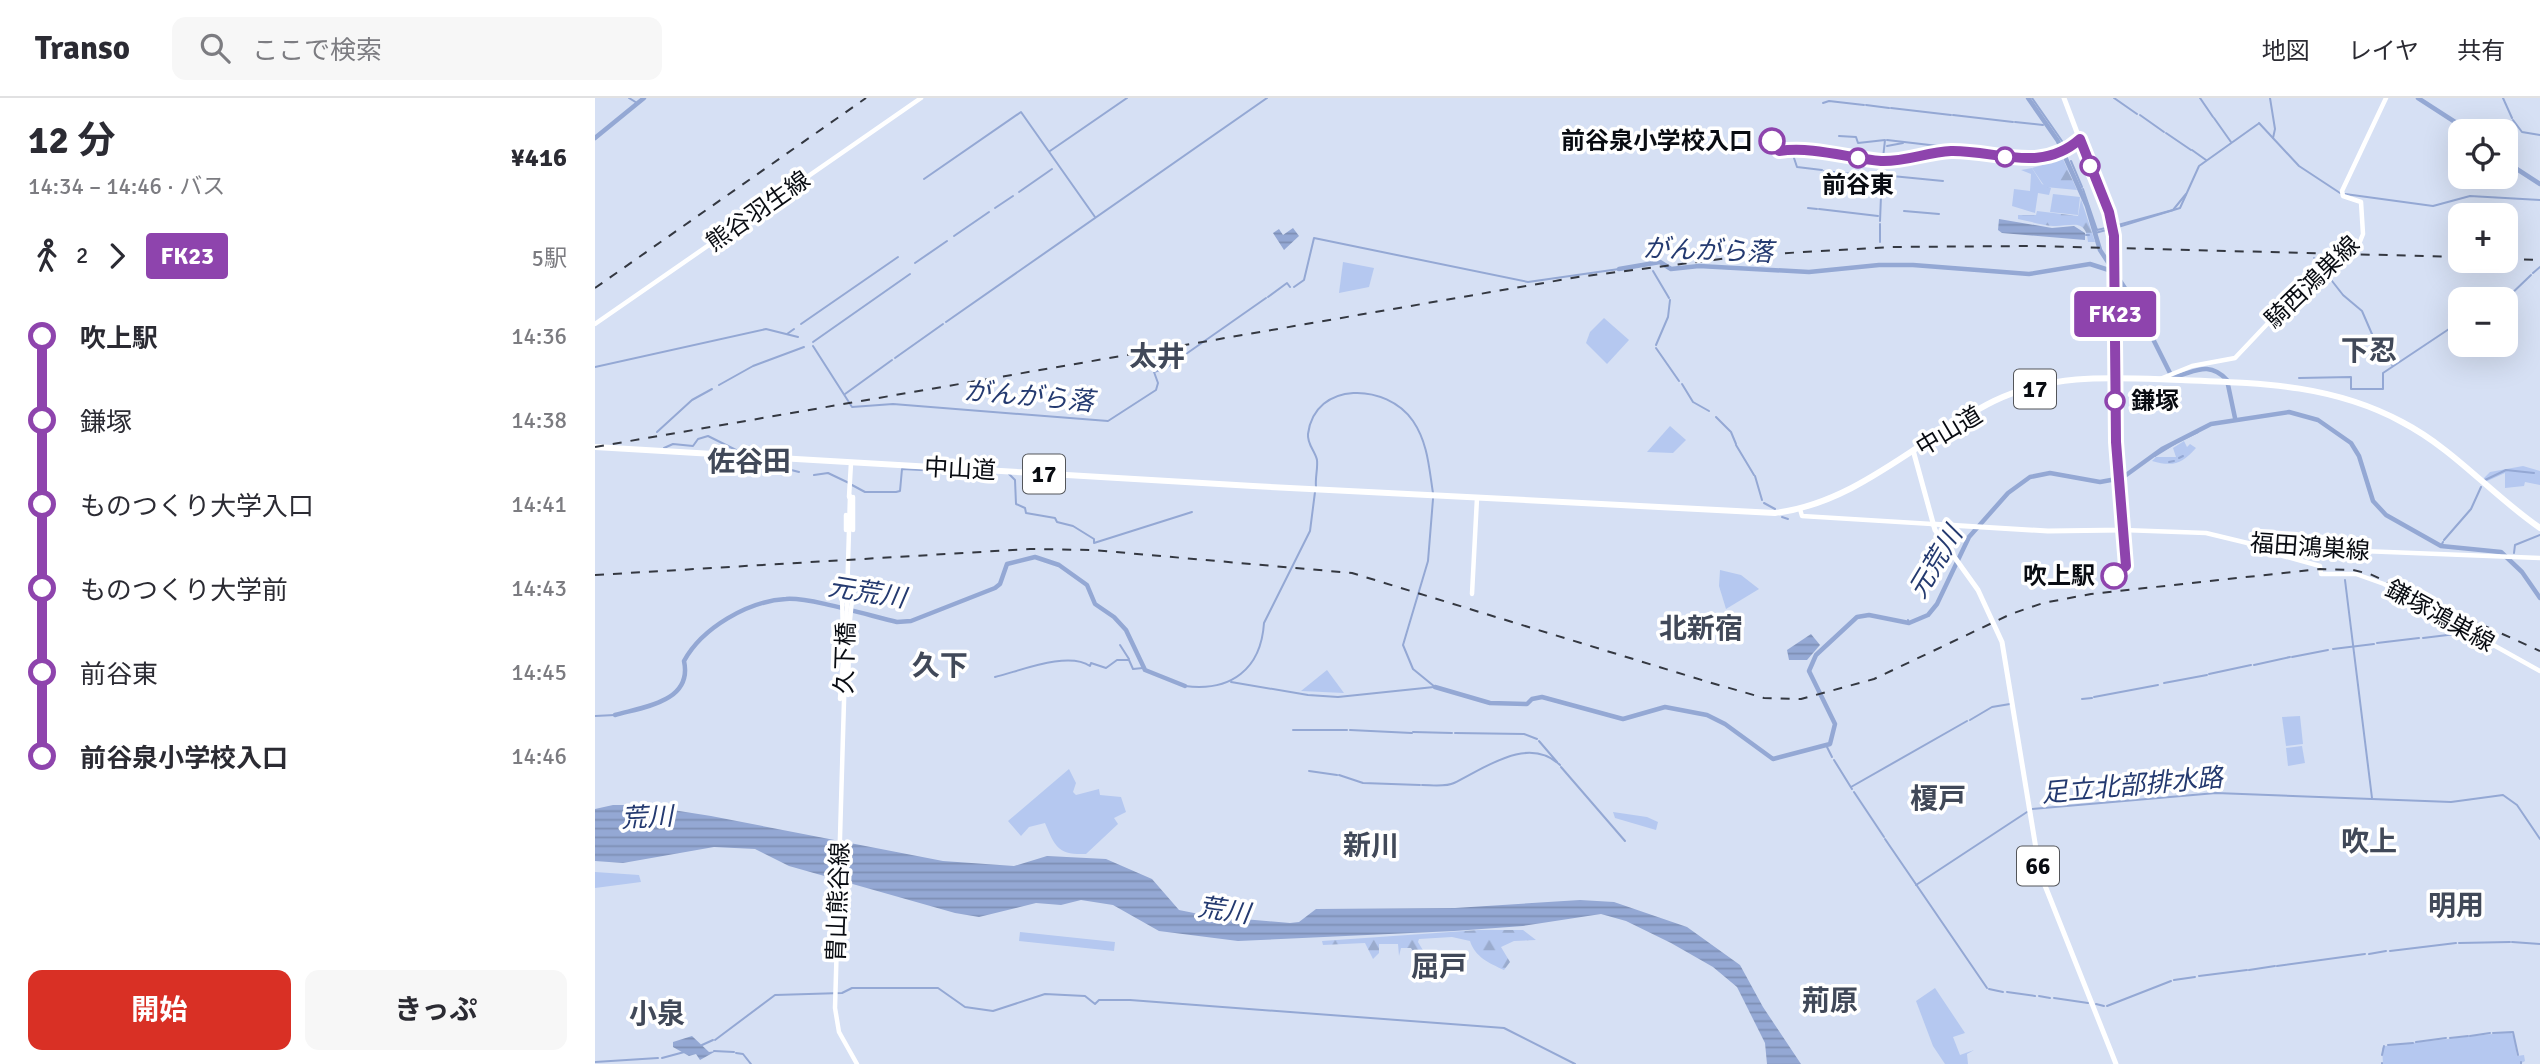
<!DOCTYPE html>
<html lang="ja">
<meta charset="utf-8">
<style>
:root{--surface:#fff;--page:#f7f7f7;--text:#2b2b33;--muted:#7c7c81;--line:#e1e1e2;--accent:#d93025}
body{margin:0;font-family:Signika,"Noto Sans JP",sans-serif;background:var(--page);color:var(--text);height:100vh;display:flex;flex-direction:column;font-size:26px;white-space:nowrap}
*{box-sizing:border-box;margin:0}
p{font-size:23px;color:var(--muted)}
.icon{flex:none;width:38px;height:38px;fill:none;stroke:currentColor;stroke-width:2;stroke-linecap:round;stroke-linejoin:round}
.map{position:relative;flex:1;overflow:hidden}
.side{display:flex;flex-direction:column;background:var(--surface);width:595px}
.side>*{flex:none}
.badge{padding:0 14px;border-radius:5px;font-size:24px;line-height:46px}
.fabs{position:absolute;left:1853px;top:21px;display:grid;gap:14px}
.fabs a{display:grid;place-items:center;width:70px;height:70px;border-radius:14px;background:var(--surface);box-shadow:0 7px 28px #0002;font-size:35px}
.map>.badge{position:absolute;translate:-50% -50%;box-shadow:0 0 0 4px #fff}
.legs{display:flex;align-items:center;gap:10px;height:77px;padding:0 28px;font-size:23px}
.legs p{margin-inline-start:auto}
.head{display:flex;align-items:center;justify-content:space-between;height:119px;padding:0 28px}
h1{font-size:38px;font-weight:700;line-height:52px}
.button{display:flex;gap:14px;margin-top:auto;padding:14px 28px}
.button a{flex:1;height:80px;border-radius:14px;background:var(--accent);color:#fff;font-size:28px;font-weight:700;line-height:80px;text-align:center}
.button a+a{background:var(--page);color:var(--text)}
ul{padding:0 28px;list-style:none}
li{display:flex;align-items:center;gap:24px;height:84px;font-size:26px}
li i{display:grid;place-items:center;width:10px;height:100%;margin:0 9px;background:currentColor}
li i::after{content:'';width:18px;height:18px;margin:-9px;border:5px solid;border-radius:50%;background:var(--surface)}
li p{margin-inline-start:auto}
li:first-child i{background:linear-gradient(#0000 50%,currentColor 0)}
li:last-child i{background:linear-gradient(currentColor 50%,#0000 0)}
header{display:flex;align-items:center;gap:42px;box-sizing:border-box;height:98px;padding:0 35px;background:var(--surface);border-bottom:2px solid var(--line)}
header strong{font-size:33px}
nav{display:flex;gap:38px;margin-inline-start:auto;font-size:24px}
.search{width:490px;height:63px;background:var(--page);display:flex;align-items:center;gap:18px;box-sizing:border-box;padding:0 24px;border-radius:14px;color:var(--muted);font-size:26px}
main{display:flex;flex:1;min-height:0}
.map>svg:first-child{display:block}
.green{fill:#b5c8f0}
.forest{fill:url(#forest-firs)}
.water{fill:url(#water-rules)}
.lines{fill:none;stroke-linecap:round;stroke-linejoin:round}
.stream{stroke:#94a8d4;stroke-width:2}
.river{stroke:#94a8d4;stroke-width:4.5}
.secondary{stroke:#fff;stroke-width:4.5}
.primary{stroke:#fff;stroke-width:5}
.highway{stroke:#fff;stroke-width:6}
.rail{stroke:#343841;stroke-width:2;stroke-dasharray:9 9;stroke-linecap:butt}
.line-1-casing{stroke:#fff;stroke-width:16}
.line-1{stroke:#8e44ad;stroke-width:10}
.stop-1-dot{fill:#fff;stroke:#8e44ad;stroke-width:3.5}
.labels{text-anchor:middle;stroke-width:7;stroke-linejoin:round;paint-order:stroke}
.shield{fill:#fff;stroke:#535559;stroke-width:2}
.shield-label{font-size:23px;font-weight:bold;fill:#090c12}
.stop-label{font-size:24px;font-weight:bold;fill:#090c12;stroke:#fff;text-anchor:end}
.street-label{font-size:24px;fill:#090c12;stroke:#fff}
.water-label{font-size:26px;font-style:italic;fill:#243a70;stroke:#fff}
.quarter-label{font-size:28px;font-weight:bold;fill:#414959;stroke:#fff}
</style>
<header>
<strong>Transo</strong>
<div class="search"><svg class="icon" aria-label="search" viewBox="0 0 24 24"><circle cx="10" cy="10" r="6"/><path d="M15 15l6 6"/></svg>ここで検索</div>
<nav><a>地図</a><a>レイヤ</a><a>共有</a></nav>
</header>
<main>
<section class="side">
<div class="head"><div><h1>12 分</h1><p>14:34 – 14:46 · バス</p></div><b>¥416</b></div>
<div class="legs"><svg class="icon" aria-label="walk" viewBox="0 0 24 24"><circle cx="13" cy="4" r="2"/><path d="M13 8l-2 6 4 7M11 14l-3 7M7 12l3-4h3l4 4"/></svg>2<svg class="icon" aria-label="forward" viewBox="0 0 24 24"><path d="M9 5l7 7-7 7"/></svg><b class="badge" style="background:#8e44ad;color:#fff">FK23</b><p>5駅</p></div>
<ul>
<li><i style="color:#8e44ad"></i><b>吹上駅</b><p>14:36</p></li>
<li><i style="color:#8e44ad"></i><span>鎌塚</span><p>14:38</p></li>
<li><i style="color:#8e44ad"></i><span>ものつくり大学入口</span><p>14:41</p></li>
<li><i style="color:#8e44ad"></i><span>ものつくり大学前</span><p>14:43</p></li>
<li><i style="color:#8e44ad"></i><span>前谷東</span><p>14:45</p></li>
<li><i style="color:#8e44ad"></i><b>前谷泉小学校入口</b><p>14:46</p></li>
</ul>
<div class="button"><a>開始</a><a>きっぷ</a></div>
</section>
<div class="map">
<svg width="1945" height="966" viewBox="0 0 1945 966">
<defs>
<pattern id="forest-firs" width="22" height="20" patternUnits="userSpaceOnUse" patternTransform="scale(1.75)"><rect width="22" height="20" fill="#b5c8f0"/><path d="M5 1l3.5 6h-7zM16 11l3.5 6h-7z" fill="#9aabcd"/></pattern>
<pattern id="water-rules" width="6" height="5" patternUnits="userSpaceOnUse" patternTransform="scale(1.75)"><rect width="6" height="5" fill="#94a8d4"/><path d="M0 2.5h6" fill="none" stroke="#7e8fb5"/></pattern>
</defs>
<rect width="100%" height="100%" fill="#d6e0f4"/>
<g class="green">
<polygon points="1437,70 1447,86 1456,90 1454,97 1443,95 1440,115 1417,108 1419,91 1435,93 1436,76 1426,72"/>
<polygon points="1458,96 1485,99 1483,117 1455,114"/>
<polygon points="748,164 779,170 774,189 744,195"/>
<polygon points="1009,220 1034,242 1012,266 991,245 995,234"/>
<polygon points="1075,328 1091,342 1078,355 1052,354"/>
<path d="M1589 343 1592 349 1595 346 1601 350C1587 366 1578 369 1557 363L1561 359H1581L1578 350Z"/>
<polygon points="1928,368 1945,373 1945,387 1930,384 1929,388 1910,390 1910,375 1890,384 1888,381 1895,374"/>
<polygon points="1125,472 1146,477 1164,491 1131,511 1124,488"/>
<polygon points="732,572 749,595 706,593"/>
<polygon points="1705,618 1708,646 1691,648 1687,619"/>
<polygon points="1707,648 1710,665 1693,668 1691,650"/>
<path d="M474 671 481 685 478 694 481 697 504 691 505 697 526 699 531 714 519 720 523 726 491 756C463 757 460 749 450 725L434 729 426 738 413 723Z"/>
<polygon points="1018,714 1052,719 1063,724 1061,732 1020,720"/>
<polygon points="0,774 44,777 46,784 0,790"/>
<polygon points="425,834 520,844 519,853 424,843"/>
<polygon points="1340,890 1370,935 1358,939 1365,957 1379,952 1372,956 1373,966 1350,966 1338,948 1321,903"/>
<polygon points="1915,934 1919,938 1922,958 1929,957 1930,963 1925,966 1788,966 1787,950 1790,948"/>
</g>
<g class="forest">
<polygon points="1468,61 1482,92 1450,89 1437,70"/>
<path d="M1486 101 1500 144H1493C1491 119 1475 129 1458 128 1446 127 1434 123 1423 121V117H1441L1442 113 1483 118Z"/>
<path d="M884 832H928L941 842 919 843 906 849 915 864 909 872C894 865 880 859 875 843L857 839 824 841 823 844 829 854 822 860 816 850H806L804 858 803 846H784V855L778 861 770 845 728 847 727 843Z"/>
</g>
<g class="water">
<polygon points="1404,121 1457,130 1479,128 1490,135 1490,142 1407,135 1403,132"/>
<polygon points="698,130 704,138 689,152 678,135 684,131 688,137"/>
<polygon points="1216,536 1225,547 1212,562 1194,562 1192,552"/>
<polygon points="18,707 46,707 116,718 348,763 419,768 452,758 511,761 557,781 584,812 614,818 695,825 704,824 721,811 860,810 985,802 1019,804 1092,829 1145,867 1168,909 1206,966 1172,966 1170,945 1142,889 1118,869 1076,845 1031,823 1006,816 928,828 859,833 643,843 564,833 518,807 486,802 466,807 441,805 384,819 360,815 194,768 160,751 119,749 28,765 0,763 0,711"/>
<polygon points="97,938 114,954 121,953 105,962 101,956 94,958 78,949 78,944"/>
</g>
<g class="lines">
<g class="stream">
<polyline points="34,0 42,5"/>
<polyline points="1437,0 1467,43"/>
<polyline points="1519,0 1542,16"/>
<polyline points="1605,0 1618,19"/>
<polyline points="1675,0 1680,31 1678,40"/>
<polyline points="1908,0 1917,20"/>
<polyline points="1228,5 1234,3 1269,7"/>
<polyline points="1271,7 1294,10"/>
<polyline points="1296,10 1356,17"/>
<polyline points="1358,17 1418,24"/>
<polyline points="1545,17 1569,34"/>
<polyline points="1619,20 1636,44"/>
<polyline points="1918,22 1927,34 1945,37"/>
<polyline points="1420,24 1448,27"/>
<polyline points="1664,25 1704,68 1745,95"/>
<polyline points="1571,35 1596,52"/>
<polyline points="1244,38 1261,39 1263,45 1290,42 1288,60"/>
<polyline points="1292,42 1352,49"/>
<polyline points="1292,48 1308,45"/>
<polyline points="1354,50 1414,57"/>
<polyline points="1466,50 1467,50"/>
<polyline points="1597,52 1611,62"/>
<polyline points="455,53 532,0"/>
<polyline points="1197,54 1202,69 1227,72"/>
<polyline points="1415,57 1443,58 1463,52"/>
<polyline points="1476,63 1487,89"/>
<polyline points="1229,73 1258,76"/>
<polyline points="1261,76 1285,79"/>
<polyline points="329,81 426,14 500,119"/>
<polyline points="1287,84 1297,85 1297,78 1348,83"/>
<polyline points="1488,91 1502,132 1515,129"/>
<polyline points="424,94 457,71"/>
<polyline points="1286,96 1289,65"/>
<polyline points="1750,96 1838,108 1875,98 1945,102"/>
<polyline points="400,110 418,98"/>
<polyline points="1213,110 1222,111"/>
<polyline points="1224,111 1283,118"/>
<polyline points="1309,113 1344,116"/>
<polyline points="1285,123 1286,98"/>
<polyline points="1523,127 1578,112 1591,96"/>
<polyline points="1523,129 1585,110 1604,68 1663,26"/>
<polyline points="1500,135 1515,131"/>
<polyline points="1491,137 1494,137"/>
<polyline points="359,138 394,114"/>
<polyline points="1285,144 1285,126"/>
<polyline points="1719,160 1748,197 1767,213 1780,243 1797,267"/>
<polyline points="320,165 352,143"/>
<polyline points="1058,173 1074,200"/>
<polyline points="1938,175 1945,169"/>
<polyline points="699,189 709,182 719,140 933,184 1024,171"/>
<polyline points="673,199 692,185 695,189"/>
<polyline points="1911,201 1936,177"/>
<polyline points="351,224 672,0"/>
<polyline points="206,226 303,159"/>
<polyline points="192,236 199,231"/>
<polyline points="218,244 315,176"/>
<polyline points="1061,247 1073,219 1075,202"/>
<polyline points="218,248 257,309 298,306 513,323 561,292 563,285 559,274 571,270 671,200"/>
<polyline points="1061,250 1084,283"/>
<polyline points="300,260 348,226"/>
<polyline points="0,269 171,231 203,239"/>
<polyline points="1704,280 1756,279 1756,291 1788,291 1788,275 1866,223"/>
<polyline points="1087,286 1098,304 1114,313"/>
<polyline points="124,287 158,268 209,249"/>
<polyline points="250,296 297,262"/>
<polyline points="1121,319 1136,334 1141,346"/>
<polyline points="62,334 97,302 117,291"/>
<polyline points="1582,344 1603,334"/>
<polyline points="1141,347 1159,377"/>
<polyline points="69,350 78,346 98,348 103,341 113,338 147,355"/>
<polyline points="1560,358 1581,345"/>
<polyline points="1584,360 1588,358"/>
<polyline points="154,361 204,374"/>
<polyline points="1574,364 1579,363"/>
<polyline points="414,376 420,382 421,406 430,410 431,415 460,420 462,424 478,428 499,441 499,445 597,414"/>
<polyline points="219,377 233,375 254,385"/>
<polyline points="1160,378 1167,402"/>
<polyline points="1890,382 1911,372 1939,375"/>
<polyline points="257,387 270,394 301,394 305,393 307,371 363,374"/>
<path d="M721 389C720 380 723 370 722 362 720 353 712 346 713 336 720 282 792 285 818 323 833 345 834 370 838 395"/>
<polyline points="838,401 833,463 808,547 818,571 840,589"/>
<polyline points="1169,405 1180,411"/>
<polyline points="1187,419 1193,421"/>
<polyline points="1849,442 1876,411 1886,389"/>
<polyline points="1846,448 1848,444"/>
<polyline points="1919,455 1920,447 1945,437"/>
<polyline points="1750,482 1777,700"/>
<polyline points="1313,522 1314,525"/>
<polyline points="1828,540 1869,535"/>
<polyline points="1782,545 1824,540"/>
<polyline points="525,547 534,561"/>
<polyline points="1738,551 1779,546"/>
<polyline points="1697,559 1733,552"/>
<polyline points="1659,567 1695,559"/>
<polyline points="1614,576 1656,567"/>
<path d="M400 579C425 573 473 553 495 568L496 565 511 570 522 562H534L538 571 548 570"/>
<polyline points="636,584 713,597 743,599 839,589"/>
<polyline points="1569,585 1612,577"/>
<path d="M590 588C636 594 666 571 669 525L715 433 720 394"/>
<polyline points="1499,599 1563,587"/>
<polyline points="1487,601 1497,600"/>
<polyline points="0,618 20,617"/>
<polyline points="1375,622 1397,609 1415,606"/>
<polyline points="698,632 752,632"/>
<polyline points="755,632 817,635"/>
<polyline points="818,634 857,635"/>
<polyline points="860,635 929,636 942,641"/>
<polyline points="944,643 962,664"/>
<polyline points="1232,649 1237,659"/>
<polyline points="1239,662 1257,691"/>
<polyline points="966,669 1030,743"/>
<polyline points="714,673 742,677"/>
<polyline points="744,677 768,685 825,687"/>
<path d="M827 687C837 687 851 689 859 685 890 670 933 637 965 667"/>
<polyline points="1256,689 1372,623"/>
<polyline points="1259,694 1289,739"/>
<polyline points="1437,711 1621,695 1856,704 1908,697 1922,707 1945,741"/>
<polyline points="1290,741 1392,890"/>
<polyline points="1321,787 1432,714"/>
<polyline points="1917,844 1945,846"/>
<polyline points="1864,845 1915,844"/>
<polyline points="1795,853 1861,845"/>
<polyline points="1774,856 1791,853"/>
<polyline points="1682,868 1770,856"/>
<polyline points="1654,872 1680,868"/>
<polyline points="1604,878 1652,872"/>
<polyline points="1579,882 1600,879"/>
<polyline points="1394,891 1408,894"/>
<polyline points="1412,894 1440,898"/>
<polyline points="1444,898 1455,900"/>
<polyline points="1459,900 1493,905"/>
<polyline points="1501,906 1509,908"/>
<polyline points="1512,908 1576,883"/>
<polyline points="1898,935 1918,934 1923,957"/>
<polyline points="1875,938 1895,935"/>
<polyline points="1855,940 1873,938"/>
<polyline points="120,942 180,897 247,895 257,890 343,890 370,909 398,913 450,896 490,898 500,906 504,902 535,902 909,930 980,966"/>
<polyline points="1821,944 1851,940"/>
<polyline points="107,947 118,942"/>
<polyline points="1793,947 1818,945"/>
<polyline points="119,953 139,954"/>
<polyline points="141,955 148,956 156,966"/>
<polyline points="1787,957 1789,948"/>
<polyline points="67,960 93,953"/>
<polyline points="0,964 63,960"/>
<polyline points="1926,964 1926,966"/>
<polyline points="1787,966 1787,965"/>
</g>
<g class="river">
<path d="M1433 0 1463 43 1492 108 1505 152 1541 207 1577 279C1598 276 1612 261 1632 282L1640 320"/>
<polyline points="1823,0 1874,33"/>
<polyline points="0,40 49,0"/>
<polyline points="1911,64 1945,86"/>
<polyline points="1024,171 1065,164 1076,171 1104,168 1214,174 1284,167 1318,167 1434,176 1495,166 1520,174"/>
<polyline points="840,589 895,605 932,606 937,601 947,599 1028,621 1070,609 1112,617 1130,626 1178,661 1235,646 1240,626 1214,573 1221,557 1262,519 1274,517 1314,525 1333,517 1342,506 1374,439 1413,395 1435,379 1455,375 1505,384 1527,380 1567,351 1616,326 1694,314 1723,322 1756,345 1764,358 1778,403 1791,417 1846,448 1906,454 1927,474 1945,500"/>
<path d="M20 617C48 609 98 604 89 563 107 530 153 503 191 501 214 499 276 518 302 524L316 523 400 490 405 486 412 466 440 459 464 467 492 487 500 506 519 519 531 532 550 572 590 588"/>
</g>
<g class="secondary">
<polyline points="0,226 326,0"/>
<polyline points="1565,281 1597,268 1640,260 1709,187 1764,146 1768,136 1766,104 1748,98 1747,93 1791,0"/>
<polyline points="255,398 240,910 244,934 262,966"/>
<polyline points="254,399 256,365"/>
<polyline points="258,399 258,432"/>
<polyline points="1205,411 1207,418 1337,426"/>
<polyline points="251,432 251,417"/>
<polyline points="1669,449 1677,455 1725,468 1726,476 1761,476 1789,486 1945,573"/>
<polyline points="1528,474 1531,468 1528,432 1611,435 1669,449 1945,460"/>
<polyline points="247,496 248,541"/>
<polyline points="877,496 882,400"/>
<polyline points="253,541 257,502"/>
<polyline points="253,597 254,547"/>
<polyline points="245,601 249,549"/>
</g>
<g class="primary">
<polyline points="1318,352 1340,432 1383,492 1407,544 1445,775 1521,966"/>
<polyline points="1337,426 1453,433 1528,432 1521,344 1519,132 1469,0"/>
</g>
<path class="highway" d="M0 349 658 388 1180 415C1263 405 1326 339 1399 303 1459 274 1522 280 1586 282 1664 285 1737 286 1807 324 1859 351 1897 397 1945 430"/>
<g class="rail">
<polyline points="1911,161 1945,162"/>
<polyline points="0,190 271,0"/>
<polyline points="0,349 983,179 1158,157 1296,149 1440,148 1866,159"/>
<polyline points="0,477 435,451 498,452 757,475 1110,583 1169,600 1206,601 1279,581 1416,516 1448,505 1496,496 1725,471 1758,472 1775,476 1945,553"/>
</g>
</g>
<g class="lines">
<defs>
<path id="line-1" d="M1177 43 1184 53C1218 48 1253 60 1286 63 1310 64 1332 54 1356 53 1401 52 1446 76 1485 41L1514 114 1519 138 1521 344 1531 468 1519 478"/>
</defs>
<use href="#line-1" class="line-1-casing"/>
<use href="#line-1" class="line-1"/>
</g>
<g class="stop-1-dot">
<circle cx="1177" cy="43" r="12"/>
<circle cx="1410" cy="59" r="9"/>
<circle cx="1263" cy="60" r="9"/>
<circle cx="1495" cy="68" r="9"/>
<circle cx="1520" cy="303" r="9"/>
<circle cx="1519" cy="478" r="12"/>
</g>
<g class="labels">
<g class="shield">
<rect x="1419" y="271.5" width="42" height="39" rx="5"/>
<rect x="428" y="356.5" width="42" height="39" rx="5"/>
<rect x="1422" y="748.5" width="42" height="39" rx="5"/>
</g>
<g class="shield-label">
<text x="1440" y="299">17</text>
<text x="449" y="384">17</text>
<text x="1443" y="776">66</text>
</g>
<g class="stop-label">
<text x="1158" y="51">前谷泉小学校入口</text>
<text x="1263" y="95" text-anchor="middle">前谷東</text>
<text x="1536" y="311" text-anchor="start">鎌塚</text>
<text x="1500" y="486">吹上駅</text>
</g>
<g class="street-label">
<text transform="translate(163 113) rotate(-35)" y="8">熊谷羽生線</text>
<text transform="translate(1717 184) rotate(-44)" y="8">騎西鴻巣線</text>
<text transform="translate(1354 333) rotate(-31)" y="8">中山道</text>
<text transform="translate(365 371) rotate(3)" y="8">中山道</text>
<text transform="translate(1715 449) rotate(4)" y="8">福田鴻巣線</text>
<text transform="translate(1845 518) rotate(29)" y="8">鎌塚鴻巣線</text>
<text transform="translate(250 560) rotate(-88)" y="8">久下橋</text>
<text transform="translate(243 804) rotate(-88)" y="8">胄山熊谷線</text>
</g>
<g class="water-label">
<text transform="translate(1113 152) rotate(2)" y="9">がんがら落</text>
<text transform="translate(434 298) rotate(5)" y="9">がんがら落</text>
<text transform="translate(1340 464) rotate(-59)" y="9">元荒川</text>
<text transform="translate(272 494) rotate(9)" y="9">元荒川</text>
<text transform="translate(1537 687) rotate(-5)" y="9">足立北部排水路</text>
<text transform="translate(52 719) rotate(-3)" y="9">荒川</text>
<text transform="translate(629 812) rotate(8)" y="9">荒川</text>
</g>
<g class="quarter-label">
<text x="1774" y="262">下忍</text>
<text x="562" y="268">太井</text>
<text x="154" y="373">佐谷田</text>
<text x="1106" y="540">北新宿</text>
<text x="345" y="577">久下</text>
<text x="1343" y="710">榎戸</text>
<text x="1774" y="753">吹上</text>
<text x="776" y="757">新川</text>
<text x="1861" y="817">明用</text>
<text x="844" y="878">屈戸</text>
<text x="1235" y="912">荊原</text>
<text x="62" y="925">小泉</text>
</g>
</g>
</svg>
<div class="fabs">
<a><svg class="icon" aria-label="locate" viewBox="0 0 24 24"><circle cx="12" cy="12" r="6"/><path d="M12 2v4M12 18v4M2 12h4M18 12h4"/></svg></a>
<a>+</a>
<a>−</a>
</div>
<b class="badge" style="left:1520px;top:216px;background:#8e44ad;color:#fff">FK23</b>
</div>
</main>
